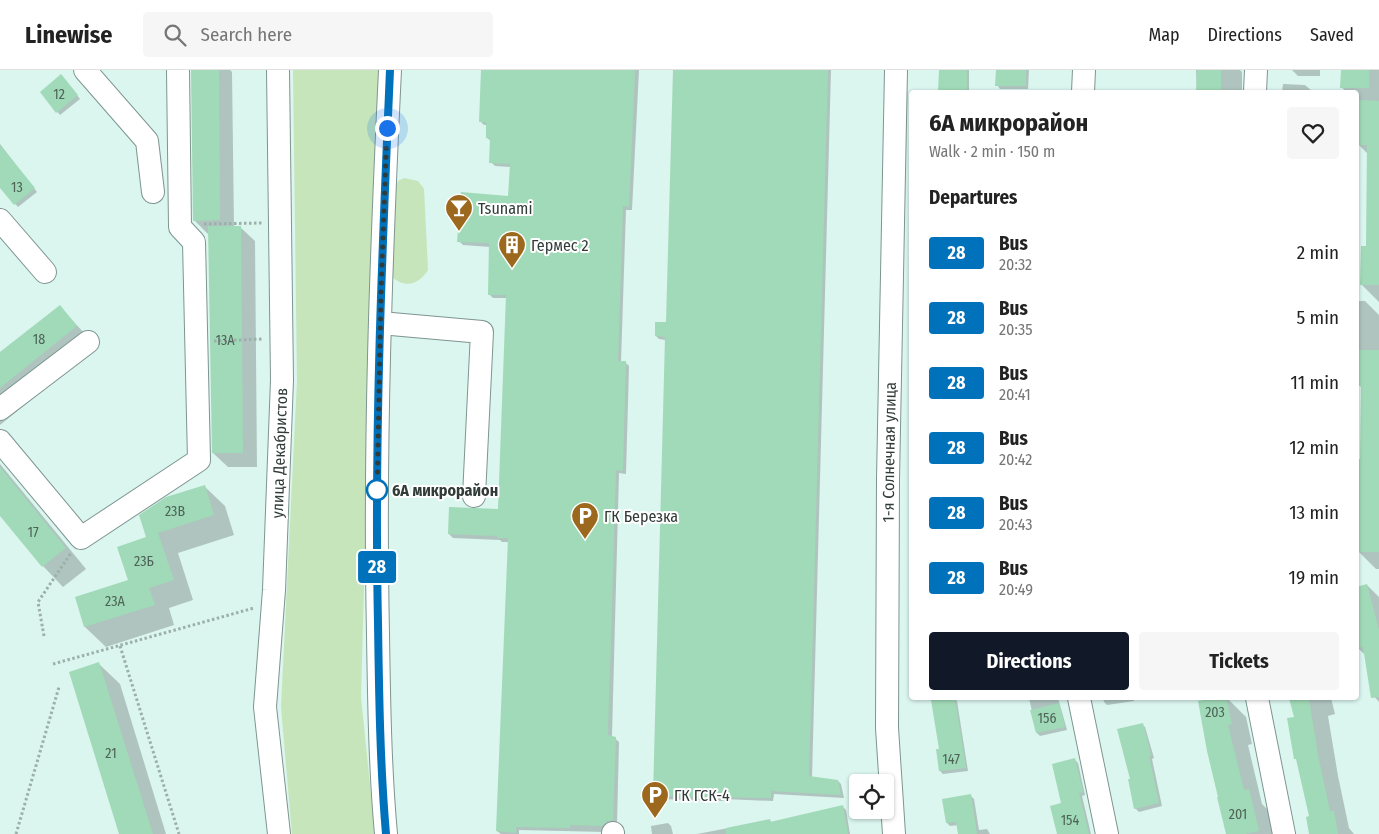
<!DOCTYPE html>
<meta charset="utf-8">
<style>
:root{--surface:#fff;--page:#f6f6f6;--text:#222;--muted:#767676;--line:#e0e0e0;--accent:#111827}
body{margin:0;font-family:"Fira Sans Condensed",sans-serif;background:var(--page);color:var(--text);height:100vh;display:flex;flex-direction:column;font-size:19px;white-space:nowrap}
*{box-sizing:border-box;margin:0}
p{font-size:16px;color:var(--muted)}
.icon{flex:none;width:28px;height:28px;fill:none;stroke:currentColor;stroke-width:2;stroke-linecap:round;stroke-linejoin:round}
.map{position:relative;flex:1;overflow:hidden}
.side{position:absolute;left:909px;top:20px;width:450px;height:610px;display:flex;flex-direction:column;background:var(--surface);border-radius:5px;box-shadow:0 1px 4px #0004}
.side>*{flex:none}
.badge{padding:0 10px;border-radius:4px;font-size:18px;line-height:32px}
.buttons{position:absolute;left:849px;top:704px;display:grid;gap:10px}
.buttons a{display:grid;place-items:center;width:45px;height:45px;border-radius:5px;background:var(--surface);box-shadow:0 1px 4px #0004;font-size:25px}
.you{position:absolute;width:25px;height:25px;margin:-12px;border:4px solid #fff;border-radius:50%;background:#1a73e8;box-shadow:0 0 0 8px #1a73e833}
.map>.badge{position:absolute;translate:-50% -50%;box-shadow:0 0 0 2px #fff}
h2{padding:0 20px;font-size:19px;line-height:45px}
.round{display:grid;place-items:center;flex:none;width:52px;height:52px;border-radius:5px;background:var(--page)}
.headline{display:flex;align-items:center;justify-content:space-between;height:85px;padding:0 20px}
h1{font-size:24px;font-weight:700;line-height:38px}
.button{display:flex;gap:10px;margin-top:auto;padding:10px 20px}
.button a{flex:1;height:58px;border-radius:5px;background:var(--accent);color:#fff;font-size:20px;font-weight:700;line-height:58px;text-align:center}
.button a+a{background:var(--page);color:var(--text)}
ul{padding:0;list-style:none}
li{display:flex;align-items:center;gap:15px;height:65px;padding:0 20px}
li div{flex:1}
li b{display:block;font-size:19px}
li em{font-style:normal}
li .badge{min-width:55px;font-weight:700;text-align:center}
header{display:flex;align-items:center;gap:30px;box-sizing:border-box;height:70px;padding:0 25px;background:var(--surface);border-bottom:1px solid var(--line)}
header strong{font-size:24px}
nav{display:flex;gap:28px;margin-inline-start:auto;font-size:18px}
.search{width:350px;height:45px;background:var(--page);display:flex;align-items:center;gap:12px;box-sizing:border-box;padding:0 18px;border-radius:5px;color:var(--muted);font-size:19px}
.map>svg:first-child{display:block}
.green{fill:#c6e5ba}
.shadow{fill:#0003}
.building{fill:#a1dab8}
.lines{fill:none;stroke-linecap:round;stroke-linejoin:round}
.minor-casing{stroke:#7e9590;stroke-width:24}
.path{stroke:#9cb0ab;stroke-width:3;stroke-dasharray:2.5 2.5;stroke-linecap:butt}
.minor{stroke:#fff;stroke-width:22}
.line-casing{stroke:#fff;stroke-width:11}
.line{stroke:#0072bc;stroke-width:8}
.walk{stroke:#313b38;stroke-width:5;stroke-dasharray:0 9}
.stop-dot{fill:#fff;stroke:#0072bc;stroke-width:2.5}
.labels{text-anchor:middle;stroke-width:4;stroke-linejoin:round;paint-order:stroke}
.number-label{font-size:14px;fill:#4d6358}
.poi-label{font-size:16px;fill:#313b38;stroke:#fff;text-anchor:start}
.street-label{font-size:16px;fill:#313b38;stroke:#fff}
.stop-label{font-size:16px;font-weight:bold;fill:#313b38;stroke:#fff;text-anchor:start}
</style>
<header>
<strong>Linewise</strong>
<div class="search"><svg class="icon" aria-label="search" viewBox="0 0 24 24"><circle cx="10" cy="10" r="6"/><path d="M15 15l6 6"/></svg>Search here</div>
<nav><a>Map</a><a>Directions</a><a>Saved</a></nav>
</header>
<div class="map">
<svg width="1379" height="764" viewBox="0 0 1379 764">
<rect width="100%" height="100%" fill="#dbf5ef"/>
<g class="green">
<polygon points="293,0 378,0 361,627 375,764 292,764 281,637 297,311"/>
<path d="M404 108 418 111 424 119 428 200C418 215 405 219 391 206L394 119 398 111Z"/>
</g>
<g class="shadow">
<polygon points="192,0 230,0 232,2 234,157 240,157 255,171 257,397 228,397 213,383 209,165 194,150"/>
<polygon points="482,0 639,0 632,140 626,140 621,292 625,292 629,296 626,404 619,403 612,666 619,672 617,754 605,762 519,760 519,764 501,764 497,761 509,472 502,472 500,470 453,468 449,464 499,440 507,228 493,228 489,224 490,177 463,175 459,171 510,127 511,97 495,96 491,92 491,71 487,68 487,55 484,55 480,51"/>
<polygon points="674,0 831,0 812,708 838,711 841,714 844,728 774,724 773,731 724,729 724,731 657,729 654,725 666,270 659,269 656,266 667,253"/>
<rect x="940" y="0" width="29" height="22"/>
<polygon points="997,0 1029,0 1028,19 1000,19 997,15"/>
<polygon points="1196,0 1240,0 1242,2 1242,22 1197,22"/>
<polygon points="1292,0 1320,0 1320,6 1298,6"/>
<polygon points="1342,0 1379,0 1379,232 1362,215 1367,177 1368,84 1358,74 1360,36 1356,32 1356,22 1347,22 1341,17"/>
<polygon points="64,9 80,29 60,45 41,22"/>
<polygon points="1283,14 1305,15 1313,22 1282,22"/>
<polygon points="0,74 37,122 18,137 0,116"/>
<polygon points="1356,231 1365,231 1379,245 1379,499 1376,499 1358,481 1359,429 1356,426 1356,390 1361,390 1362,318 1360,316 1360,283 1356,281"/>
<polygon points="60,237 97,277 0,355 0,284"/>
<polygon points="0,394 86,499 63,517 43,496 0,444"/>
<polygon points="204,416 225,436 234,465 178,483 193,530 169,538 174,555 106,577 85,557 76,528 129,511 148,468"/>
<polygon points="1367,515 1379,527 1379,632 1372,624 1366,586 1358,578"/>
<polygon points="99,594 120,614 166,764 121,764"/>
<polygon points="954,628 957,631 968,701 943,704 940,701 940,680 933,631"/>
<polygon points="1029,628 1058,628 1067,660 1040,666 1037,663"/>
<polygon points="1103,628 1134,628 1134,631 1107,635 1104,632"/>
<polygon points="1219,628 1227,628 1246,647 1252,674 1248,675 1262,734 1269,741 1274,764 1228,764 1199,632"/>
<polygon points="1291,628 1331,628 1335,644 1328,646 1338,706 1349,758 1354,764 1311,764 1310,747 1295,648"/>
<polygon points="1142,654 1145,657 1154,688 1152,689 1162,736 1139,742 1135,738 1131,710"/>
<polygon points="1075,690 1078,693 1085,725 1082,726 1091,764 1058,764 1063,734"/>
<polygon points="971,726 974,729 979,760 987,759 990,764 959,764 958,755 950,756 947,753"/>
<polygon points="843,737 846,740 850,764 697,764 770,750 772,753"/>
<polygon points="668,753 671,756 673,764 652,764 651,756"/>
</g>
<g class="building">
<polygon points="191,0 219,0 220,150 193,151"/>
<polygon points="481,0 635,0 629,137 623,136 618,291 626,291 623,401 616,400 608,665 616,667 613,750 607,751 602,756 570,755 570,758 516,757 516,763 496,761 508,468 497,468 497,466 448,464 449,437 498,439 506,225 488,225 489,173 457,172 461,122 508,126 510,94 489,93 490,68 486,68 486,52 479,52"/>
<polygon points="673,0 828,0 809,706 838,710 841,725 771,721 771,728 653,726 665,267 655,266 655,252 666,252"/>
<polygon points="939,0 967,0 967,22 938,22"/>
<polygon points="996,0 1026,0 1026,16 995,16"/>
<polygon points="1197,0 1221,0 1221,22 1196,22"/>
<polygon points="1341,0 1369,0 1369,18 1340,18"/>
<polygon points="61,4 78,25 56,43 40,22"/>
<polygon points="1359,30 1379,31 1379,215 1360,215 1361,176 1366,176 1367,75 1357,75"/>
<polygon points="0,75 35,118 14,135 0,118"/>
<polygon points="208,156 241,156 243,383 212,383"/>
<polygon points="60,235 77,256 0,318 0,282"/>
<polygon points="1359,280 1379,280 1379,482 1357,482 1358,426 1356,426 1356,389 1360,389 1361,316 1358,316"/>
<polygon points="0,397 66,478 42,497 0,446"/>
<polygon points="205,415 214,445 158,463 174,510 149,518 155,535 84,557 75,527 128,510 117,477 146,467 139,445 166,427"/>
<polygon points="1367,514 1379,560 1379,627 1371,628 1363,577 1356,579 1356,517"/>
<polygon points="99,592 153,764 119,764 69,602"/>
<polygon points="945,628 955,628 966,698 939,701 936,679 939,679 931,630"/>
<polygon points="1213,628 1226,628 1232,654 1228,655 1244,720 1249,719 1259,761 1245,764 1226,764 1217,727 1218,727 1207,681 1198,631"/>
<polygon points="1289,628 1309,628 1318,685 1330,741 1334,741 1338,764 1309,764 1306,747 1309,746 1296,689 1294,689 1287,648 1294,647"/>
<polygon points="1059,633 1065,657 1036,663 1030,640"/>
<polygon points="1143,653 1151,685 1149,686 1159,733 1134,739 1128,709 1130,709 1117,659"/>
<polygon points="1075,688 1083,722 1079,723 1089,764 1057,764 1050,736 1061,733 1052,694"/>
<polygon points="971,724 977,764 958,764 956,752 946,753 942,729"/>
<polygon points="843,735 848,764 726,764 726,758 770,749 770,752"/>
</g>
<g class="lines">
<defs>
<g id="minor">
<polyline points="85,0 147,71 153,122"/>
<polyline points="278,0 282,310 274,520 265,637 279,764"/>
<polyline points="1083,22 1084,0"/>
<polyline points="1255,22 1256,0"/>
<polyline points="0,150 45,202"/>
<polyline points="380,253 482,262 474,426"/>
<polyline points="0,339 88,272"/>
<polyline points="0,371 81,468 199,390 194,172 180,157 178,0"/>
<polyline points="1079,628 1107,764"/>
<polyline points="1257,628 1284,764"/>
<polyline points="613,763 613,764"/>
<path d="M386 764C380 698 379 631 378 564 374 376 381 188 390 0"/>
<path id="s1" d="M894 764 887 658 888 409 896 0"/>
</g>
</defs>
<use href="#minor" class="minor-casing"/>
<g class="path">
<polyline points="204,154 263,153"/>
<polyline points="214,271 263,269"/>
<polyline points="44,566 38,532 71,483"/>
<polyline points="120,576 179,764"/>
<polyline points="53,594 254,538"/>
<polyline points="16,764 59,617"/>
</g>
<use href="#minor" class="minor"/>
</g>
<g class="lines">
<defs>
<path id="line" d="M386 764C380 694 379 623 378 553 374 369 382 184 390 0"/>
</defs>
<use href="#line" class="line-casing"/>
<use href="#line" class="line"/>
<polyline class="walk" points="377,420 377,429 381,224 387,58"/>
</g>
<defs>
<symbol id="bar-pin" viewBox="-11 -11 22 30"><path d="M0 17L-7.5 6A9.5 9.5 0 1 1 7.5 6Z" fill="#9b681d" stroke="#fff"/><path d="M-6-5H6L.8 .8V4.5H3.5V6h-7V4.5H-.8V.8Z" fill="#fff"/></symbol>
<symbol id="building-pin" viewBox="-11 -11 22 30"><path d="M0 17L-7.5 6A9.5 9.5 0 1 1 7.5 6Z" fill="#9b681d" stroke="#fff"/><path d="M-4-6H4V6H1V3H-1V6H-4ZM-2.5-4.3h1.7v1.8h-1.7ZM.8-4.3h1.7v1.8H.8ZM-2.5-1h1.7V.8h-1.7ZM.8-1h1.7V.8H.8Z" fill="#fff"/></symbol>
<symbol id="parking-pin" viewBox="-11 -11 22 30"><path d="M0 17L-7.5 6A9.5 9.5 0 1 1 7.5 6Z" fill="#9b681d" stroke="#fff"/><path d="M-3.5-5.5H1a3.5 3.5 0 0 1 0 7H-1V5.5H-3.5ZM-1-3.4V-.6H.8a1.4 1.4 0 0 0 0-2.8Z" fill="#fff"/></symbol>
</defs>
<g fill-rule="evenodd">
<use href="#bar-pin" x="443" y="122" width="32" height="43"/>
<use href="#building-pin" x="496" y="159" width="32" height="43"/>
<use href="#parking-pin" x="569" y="430" width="32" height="43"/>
<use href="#parking-pin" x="639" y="709" width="32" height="43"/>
</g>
<circle class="stop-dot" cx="377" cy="420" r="10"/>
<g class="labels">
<g class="number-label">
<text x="59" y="29">12</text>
<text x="17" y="122">13</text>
<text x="39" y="274">18</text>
<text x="225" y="275">13А</text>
<text x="175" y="446">23В</text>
<text x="33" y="467">17</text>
<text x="144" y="496">23Б</text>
<text x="115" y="536">23А</text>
<text x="1215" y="647">203</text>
<text x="1047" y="653">156</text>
<text x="111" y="688">21</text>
<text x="951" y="694">147</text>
<text x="1238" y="749">201</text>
<text x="1070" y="755">154</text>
</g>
<g class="poi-label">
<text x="478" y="144">Tsunami</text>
<text x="531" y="181">Гермес 2</text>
<text x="604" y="452">ГК Березка</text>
<text x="674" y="731">ГК ГСК-4</text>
</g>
<g class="street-label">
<text dy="6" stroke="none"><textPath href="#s1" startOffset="382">1-я Солнечная улица</textPath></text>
<text transform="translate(279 383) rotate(-88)" y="6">улица Декабристов</text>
</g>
<g class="stop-label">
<text x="392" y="426">6А микрорайон</text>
</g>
</g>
</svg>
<div class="buttons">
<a><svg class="icon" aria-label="locate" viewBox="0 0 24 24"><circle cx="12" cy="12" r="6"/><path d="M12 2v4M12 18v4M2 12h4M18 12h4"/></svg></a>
</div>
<div class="you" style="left:387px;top:58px"></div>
<b class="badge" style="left:377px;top:497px;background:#0072bc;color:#fff">28</b>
<section class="side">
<div class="headline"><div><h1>6А микрорайон</h1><p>Walk · 2 min · 150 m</p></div><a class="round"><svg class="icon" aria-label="heart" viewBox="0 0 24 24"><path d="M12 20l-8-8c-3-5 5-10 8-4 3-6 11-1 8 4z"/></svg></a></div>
<h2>Departures</h2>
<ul>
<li><span class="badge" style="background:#0072bc;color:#fff">28</span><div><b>Bus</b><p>20:32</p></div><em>2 min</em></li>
<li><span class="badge" style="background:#0072bc;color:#fff">28</span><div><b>Bus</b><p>20:35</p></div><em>5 min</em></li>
<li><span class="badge" style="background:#0072bc;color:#fff">28</span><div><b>Bus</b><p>20:41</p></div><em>11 min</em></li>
<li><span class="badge" style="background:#0072bc;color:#fff">28</span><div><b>Bus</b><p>20:42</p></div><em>12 min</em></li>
<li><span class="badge" style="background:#0072bc;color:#fff">28</span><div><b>Bus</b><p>20:43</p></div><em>13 min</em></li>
<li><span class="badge" style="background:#0072bc;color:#fff">28</span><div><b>Bus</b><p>20:49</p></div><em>19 min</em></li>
</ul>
<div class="button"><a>Directions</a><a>Tickets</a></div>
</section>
</div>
